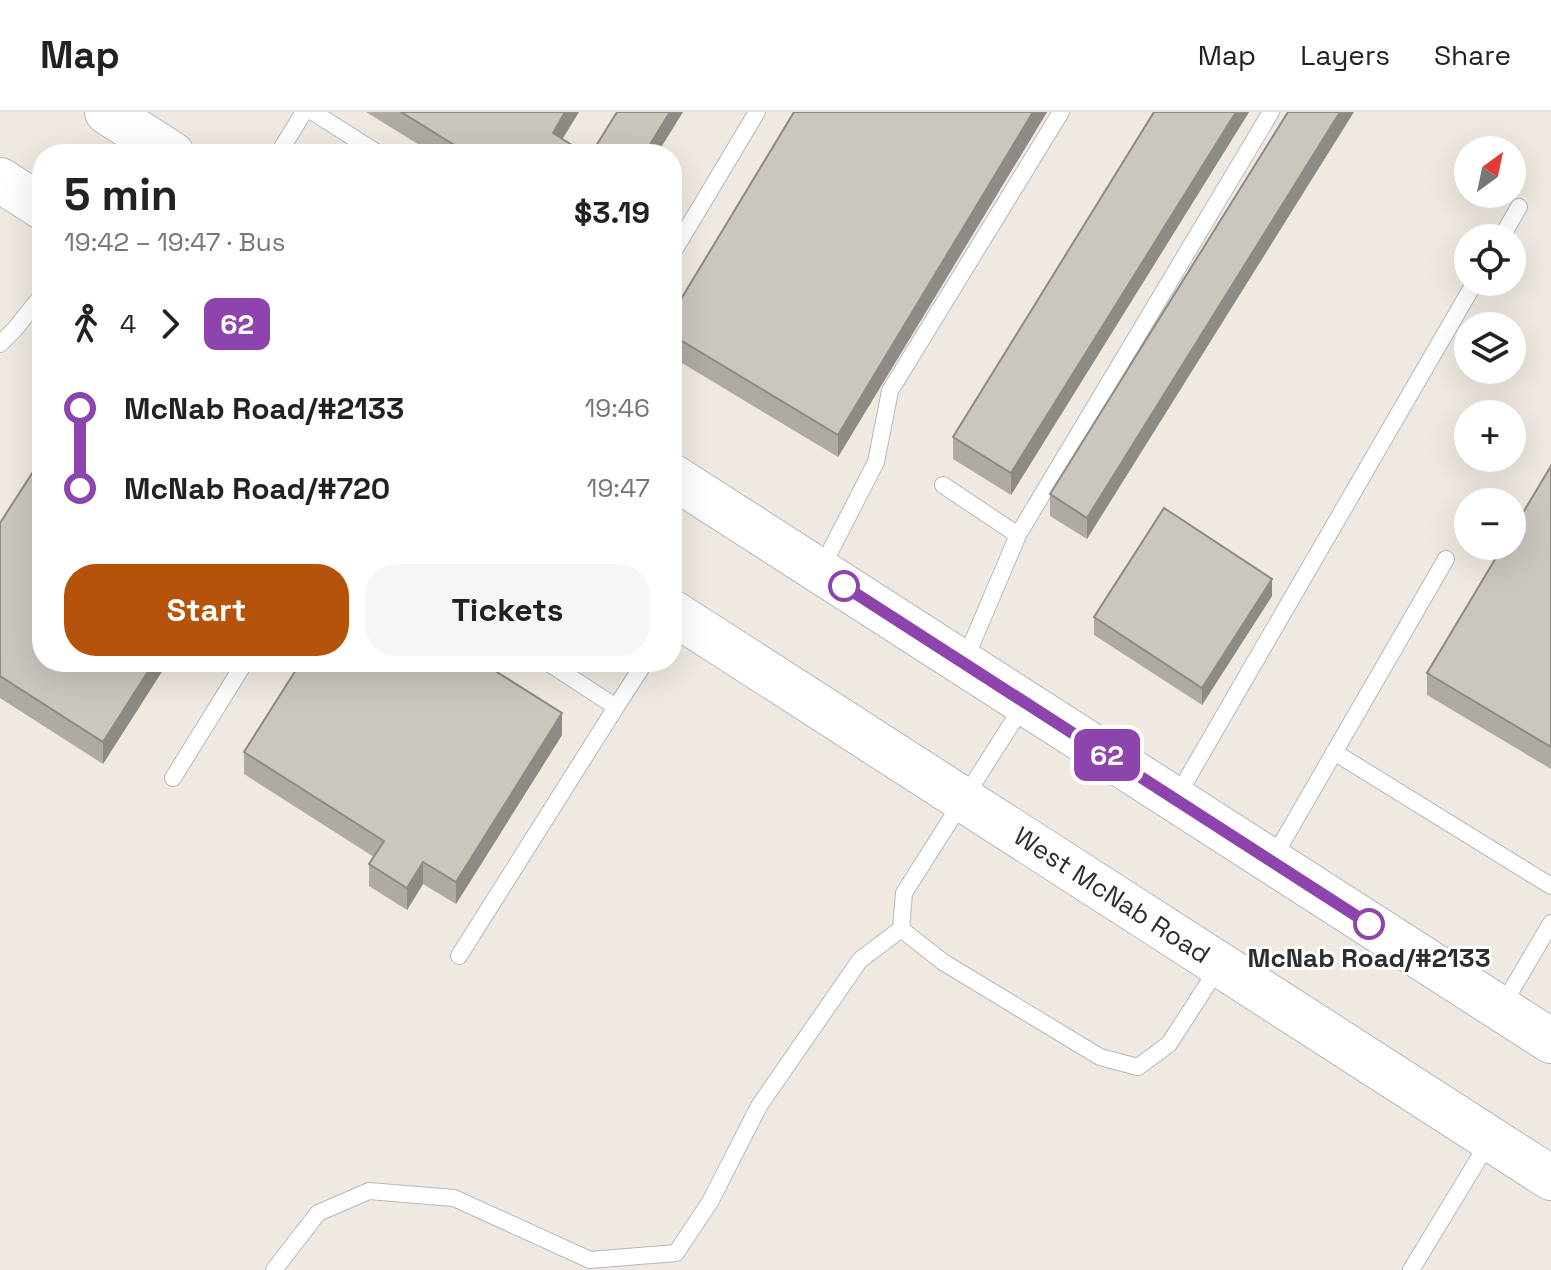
<!DOCTYPE html>
<meta charset="utf-8">
<style>
:root{--surface:#fff;--page:#f6f6f6;--text:#222;--muted:#767676;--line:#e0e0e0;--accent:#b45309}
body{margin:0;font-family:"Space Grotesk",sans-serif;background:var(--page);color:var(--text);height:100vh;display:flex;flex-direction:column;font-size:30px;white-space:nowrap}
*{box-sizing:border-box;margin:0}
p{font-size:26px;color:var(--muted)}
.icon{flex:none;width:44px;height:44px;fill:none;stroke:currentColor;stroke-width:2;stroke-linecap:round;stroke-linejoin:round}
.map{position:relative;flex:1;overflow:hidden}
.drawer{position:absolute;left:32px;top:32px;width:650px;height:528px;display:flex;flex-direction:column;background:var(--surface);border-radius:32px;box-shadow:0 8px 32px #0002}
.drawer>*{flex:none}
.badge{padding:0 16px;border-radius:12px;font-size:28px;line-height:52px}
.needle{width:52px;rotate:33deg}
.tools{position:absolute;left:1454px;top:24px;display:grid;gap:16px}
.tools a{display:grid;place-items:center;width:72px;height:72px;border-radius:50%;background:var(--surface);box-shadow:0 8px 32px #0002;font-size:40px}
.map>.badge{position:absolute;translate:-50% -50%;box-shadow:0 0 0 4px #fff}
.legs{display:flex;align-items:center;gap:12px;height:88px;padding:0 32px;font-size:26px}
.legs p{margin-inline-start:auto}
.overview{display:flex;align-items:center;justify-content:space-between;height:136px;padding:0 32px}
h1{font-size:44px;font-weight:700;line-height:60px}
.primary-button{display:flex;gap:16px;margin-top:auto;padding:16px 32px}
.primary-button a{flex:1;height:92px;border-radius:32px;background:var(--accent);color:#fff;font-size:32px;font-weight:700;line-height:92px;text-align:center}
.primary-button a+a{background:var(--page);color:var(--text)}
ul{padding:0 32px;list-style:none}
li{display:flex;align-items:center;gap:28px;height:80px;font-size:30px}
li i{display:grid;place-items:center;width:12px;height:100%;margin:0 10px;background:currentColor}
li i::after{content:'';width:20px;height:20px;margin:-10px;border:6px solid;border-radius:50%;background:var(--surface)}
li p{margin-inline-start:auto}
li:first-child i{background:linear-gradient(#0000 50%,currentColor 0)}
li:last-child i{background:linear-gradient(currentColor 50%,#0000 0)}
header{display:flex;align-items:center;gap:48px;box-sizing:border-box;height:112px;padding:0 40px;background:var(--surface);border-bottom:2px solid var(--line)}
header strong{font-size:38px}
nav{display:flex;gap:44px;margin-inline-start:auto;font-size:28px}
.map>svg:first-child{display:block}
.lines{fill:none;stroke-linecap:round;stroke-linejoin:round}
.lane-casing{stroke:#b4b7c1;stroke-width:18}
.secondary-casing{stroke:#b4b7c1;stroke-width:46}
.lane{stroke:#fff;stroke-width:16}
.secondary{stroke:#fff;stroke-width:44}
.wall{fill:#afaba4}
.shaded-wall{fill:#8e8b86}
.building{fill:#cbc7bf;stroke:#8e8b86;stroke-width:2}
.line-1-casing{stroke:#fff;stroke-width:18}
.line-1{stroke:#8e44ad;stroke-width:12}
.stop-1-dot{fill:#fff;stroke:#8e44ad;stroke-width:4}
.labels{text-anchor:middle;stroke-width:6;stroke-linejoin:round;paint-order:stroke}
.street-label{font-size:26px;fill:#2e2e2e;stroke:#fff}
.stop-label{font-size:26px;font-weight:bold;fill:#2e2e2e;stroke:#fff}
</style>
<header>
<strong>Map</strong>
<nav><a>Map</a><a>Layers</a><a>Share</a></nav>
</header>
<div class="map">
<svg width="1551" height="1158" viewBox="0 0 1551 1158">
<rect width="100%" height="100%" fill="#efe9e1"/>
<g class="lines">
<defs>
<g id="lane">
<polyline points="313,0 379,42"/>
<polyline points="278,42 304,0"/>
<polyline points="1501,126 1519,95"/>
<polyline points="672,142 757,0"/>
<polyline points="0,232 15,217 42,183"/>
<polyline points="943,373 1018,423"/>
<polyline points="820,459 876,350 890,279 1061,0"/>
<polyline points="547,550 616,595 645,550"/>
<polyline points="964,550 1018,423 1271,0"/>
<polyline points="1024,592 904,781 901,817 943,850 1100,945 1138,955 1169,932 1220,853"/>
<polyline points="1334,640 1551,774"/>
<polyline points="173,666 245,550"/>
<polyline points="1176,686 1475,170"/>
<polyline points="1272,748 1446,447"/>
<polyline points="459,844 616,595"/>
<polyline points="1501,896 1551,811"/>
<polyline points="274,1158 318,1101 369,1079 454,1086 590,1148 676,1141 710,1090 759,994 860,848 901,817"/>
<polyline points="1411,1158 1490,1028"/>
</g>
<g id="secondary">
<polyline points="107,0 172,42"/>
<polyline points="0,68 42,95"/>
<polyline points="672,364 1551,929"/>
<polyline points="672,500 1551,1066"/>
</g>
</defs>
<use href="#lane" class="lane-casing"/>
<use href="#secondary" class="secondary-casing"/>
<use href="#lane" class="lane"/>
<use href="#secondary" class="secondary"/>
</g>
<g class="wall">
<polygon points="366,0 579,0 562,27 586,42 434,42"/>
<polygon points="794,0 1047,0 838,345 672,245 672,202"/>
<polygon points="1154,0 1249,0 1011,383 953,347 953,325"/>
<polygon points="1288,0 1087,427 1050,404 1050,382"/>
<polygon points="1551,354 1551,657 1427,583 1427,561"/>
<polygon points="0,411 42,550 168,550 103,652 0,586"/>
<polygon points="1272,484 1202,593 1094,523 1094,505"/>
<polygon points="562,623 456,792 423,772 407,798 369,774 369,752 374,745 244,662 244,640"/>
</g>
<g class="shaded-wall">
<polygon points="565,0 579,0 553,42 553,21"/>
<polygon points="670,0 683,0 657,42 644,42"/>
<polygon points="1033,0 1047,0 838,345 838,323"/>
<polygon points="1236,0 1249,0 1011,383 1011,361"/>
<polygon points="1340,0 1354,0 1087,427 1087,406"/>
<polygon points="1272,467 1272,484 1202,593 1202,576"/>
<polygon points="154,550 168,550 103,652 103,630"/>
<polygon points="562,601 562,623 456,792 456,770"/>
<polygon points="423,750 423,772 407,798 407,776"/>
</g>
<g class="building">
<polygon points="401,0 565,0 553,21 586,42 469,42"/>
<polygon points="617,0 670,0 644,42 591,42"/>
<polygon points="794,0 1033,0 838,323 672,223 672,202"/>
<polygon points="1154,0 1236,0 1011,361 953,325"/>
<polygon points="1288,0 1340,0 1087,406 1050,382"/>
<polygon points="42,346 42,550 154,550 103,630 0,564 0,411"/>
<polygon points="1551,354 1551,635 1427,561 1503,434 1512,434 1512,419"/>
<polygon points="1164,396 1272,467 1202,576 1094,505"/>
<polygon points="301,550 481,550 562,601 456,770 423,750 407,776 369,752 384,729 244,640"/>
</g>
<g class="lines">
<defs>
<polyline id="line-1" points="844,474 1369,812"/>
</defs>
<use href="#line-1" class="line-1-casing"/>
<use href="#line-1" class="line-1"/>
</g>
<g class="stop-1-dot">
<circle cx="844" cy="474" r="14"/>
<circle cx="1369" cy="812" r="14"/>
</g>
<g class="labels">
<g class="street-label">
<text transform="translate(1112 783) rotate(33)" y="9">West McNab Road</text>
</g>
<g class="stop-label">
<text x="1369" y="855">McNab Road/#2133</text>
</g>
</g>
</svg>
<div class="tools">
<a><svg class="needle" viewBox="-14 -14 28 28"><path d="M0-13l5 13h-10z" fill="#e53935"/><path d="M0 13l5-13h-10z" fill="#767676"/></svg></a>
<a><svg class="icon" aria-label="locate" viewBox="0 0 24 24"><circle cx="12" cy="12" r="6"/><path d="M12 2v4M12 18v4M2 12h4M18 12h4"/></svg></a>
<a><svg class="icon" aria-label="layers" viewBox="0 0 24 24"><path d="M12 4l9 5-9 5-9-5zM3 14l9 5 9-5"/></svg></a>
<a>+</a>
<a>−</a>
</div>
<b class="badge" style="left:1107px;top:643px;background:#8e44ad;color:#fff">62</b>
<section class="drawer">
<div class="overview"><div><h1>5 min</h1><p>19:42 – 19:47 · Bus</p></div><b>$3.19</b></div>
<div class="legs"><svg class="icon" aria-label="walk" viewBox="0 0 24 24"><circle cx="13" cy="4" r="2"/><path d="M13 8l-2 6 4 7M11 14l-3 7M7 12l3-4h3l4 4"/></svg>4<svg class="icon" aria-label="forward" viewBox="0 0 24 24"><path d="M9 5l7 7-7 7"/></svg><b class="badge" style="background:#8e44ad;color:#fff">62</b></div>
<ul>
<li><i style="color:#8e44ad"></i><b>McNab Road/#2133</b><p>19:46</p></li>
<li><i style="color:#8e44ad"></i><b>McNab Road/#720</b><p>19:47</p></li>
</ul>
<div class="primary-button"><a>Start</a><a>Tickets</a></div>
</section>
</div>
